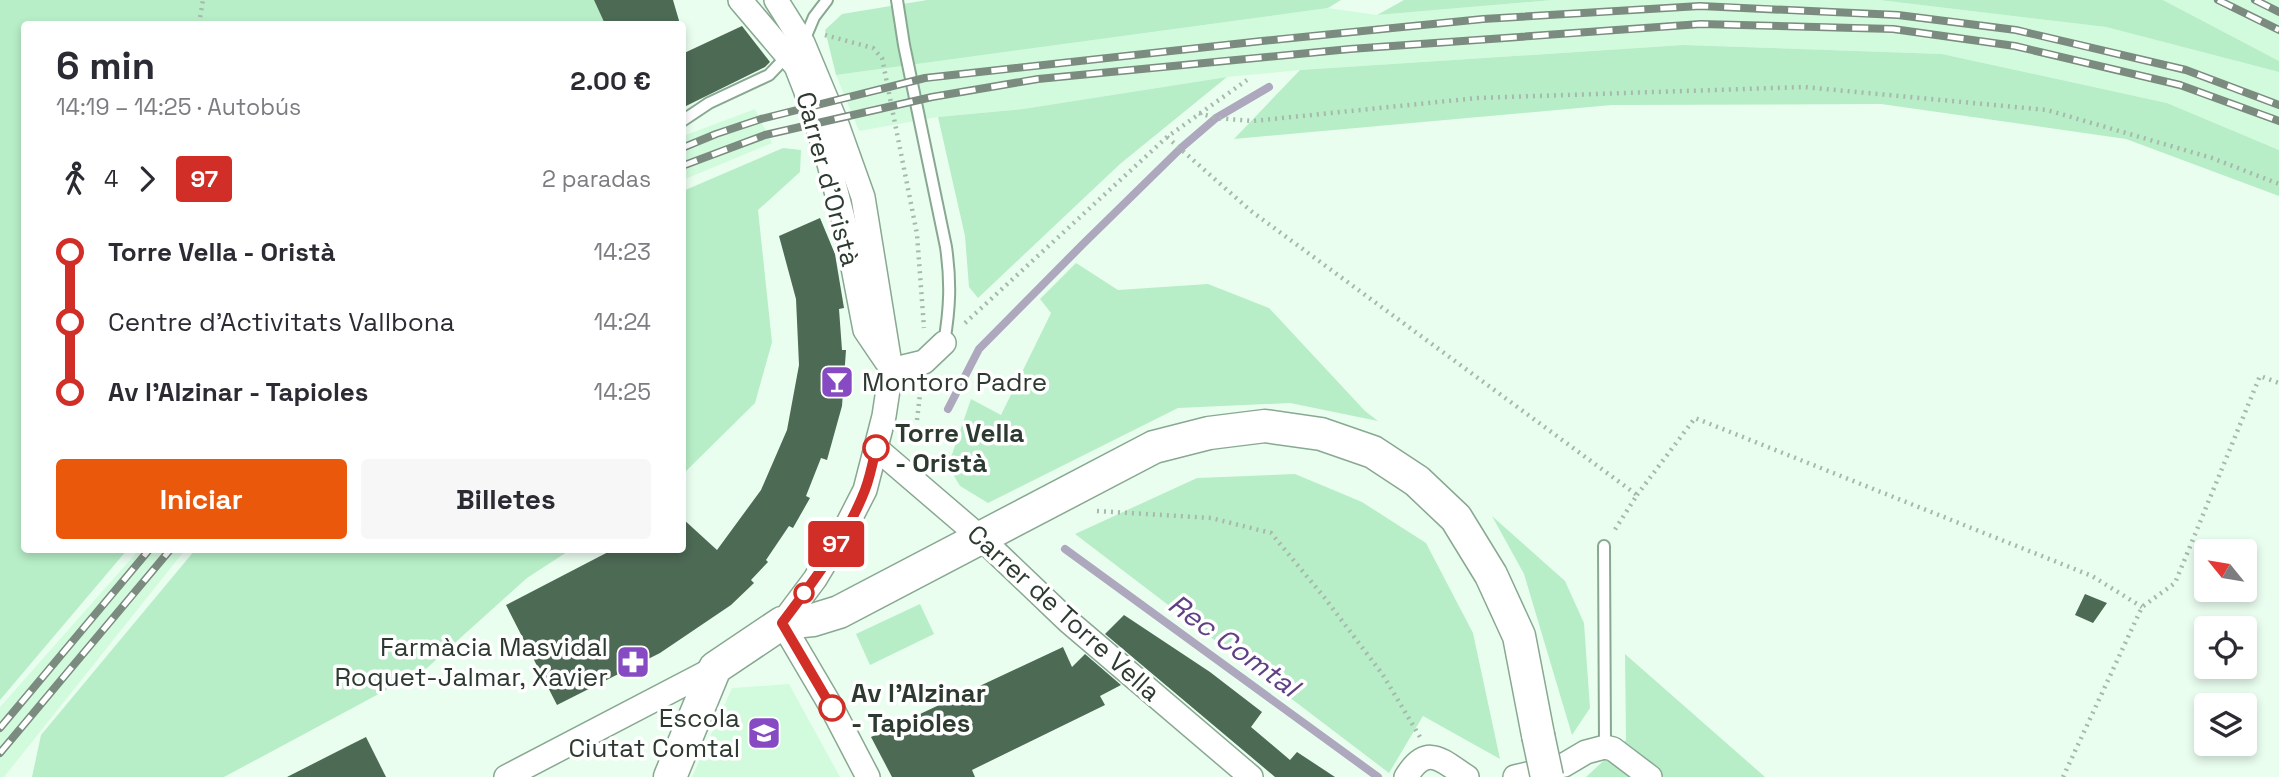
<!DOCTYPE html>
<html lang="es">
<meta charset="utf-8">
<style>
:root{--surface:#fff;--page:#f7f7f7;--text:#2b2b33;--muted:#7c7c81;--accent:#ea580c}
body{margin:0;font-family:"Space Grotesk",sans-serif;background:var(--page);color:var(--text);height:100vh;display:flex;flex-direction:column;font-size:26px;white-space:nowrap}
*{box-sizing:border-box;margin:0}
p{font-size:23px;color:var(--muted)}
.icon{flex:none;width:38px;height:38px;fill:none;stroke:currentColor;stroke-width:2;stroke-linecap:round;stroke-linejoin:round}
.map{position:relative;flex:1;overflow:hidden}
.side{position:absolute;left:21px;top:21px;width:665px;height:532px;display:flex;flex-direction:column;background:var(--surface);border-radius:7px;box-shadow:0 4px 10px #0003}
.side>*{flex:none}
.badge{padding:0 14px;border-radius:5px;font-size:24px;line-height:46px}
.needle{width:46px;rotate:300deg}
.tools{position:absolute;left:2194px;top:539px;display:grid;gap:14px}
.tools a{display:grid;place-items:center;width:63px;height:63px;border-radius:7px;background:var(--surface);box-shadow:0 4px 10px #0003;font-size:35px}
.map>.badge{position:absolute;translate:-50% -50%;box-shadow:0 0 0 4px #fff}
.legs{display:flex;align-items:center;gap:10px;height:77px;padding:0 35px;font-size:23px}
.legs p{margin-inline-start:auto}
.head{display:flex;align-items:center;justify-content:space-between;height:119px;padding:0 35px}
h1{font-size:38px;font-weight:700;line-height:52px}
.cta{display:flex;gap:14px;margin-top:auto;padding:14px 35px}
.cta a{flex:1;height:80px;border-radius:7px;background:var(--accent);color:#fff;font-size:28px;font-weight:700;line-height:80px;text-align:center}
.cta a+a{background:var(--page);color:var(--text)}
ul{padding:0 35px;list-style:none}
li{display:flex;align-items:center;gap:24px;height:70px;font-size:26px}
li i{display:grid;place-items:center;width:10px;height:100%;margin:0 9px;background:currentColor}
li i::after{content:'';width:18px;height:18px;margin:-9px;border:5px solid;border-radius:50%;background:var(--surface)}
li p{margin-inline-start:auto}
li:first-child i{background:linear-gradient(#0000 50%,currentColor 0)}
li:last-child i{background:linear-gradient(currentColor 50%,#0000 0)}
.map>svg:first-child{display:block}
.built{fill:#d2fbdd}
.green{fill:#b7eec7}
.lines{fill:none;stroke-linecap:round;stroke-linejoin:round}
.stream{stroke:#aea8be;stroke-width:8}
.building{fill:#4d6a55}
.lane-casing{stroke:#88a891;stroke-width:14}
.street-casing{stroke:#88a891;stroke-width:26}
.secondary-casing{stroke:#88a891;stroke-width:35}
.path{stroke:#a7b9ac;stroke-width:4.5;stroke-dasharray:2 5;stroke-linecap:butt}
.lane{stroke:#fff;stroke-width:10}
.street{stroke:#fff;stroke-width:23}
.secondary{stroke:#fff;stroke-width:32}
.rail-casing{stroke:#7b8b7f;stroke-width:8}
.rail{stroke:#fff;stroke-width:5;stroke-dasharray:16;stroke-linecap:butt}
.secondary-bridge-casing{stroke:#88a891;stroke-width:35;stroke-linecap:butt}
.secondary-bridge{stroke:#fff;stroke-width:32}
.line-1-casing{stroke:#fff;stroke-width:16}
.line-1{stroke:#d02e26;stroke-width:10}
.stop-1-dot{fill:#fff;stroke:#d02e26;stroke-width:3.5}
.labels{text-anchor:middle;stroke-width:7;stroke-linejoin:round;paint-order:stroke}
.street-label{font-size:26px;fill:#2d3a30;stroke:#fff}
.poi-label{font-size:26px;fill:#2d3a30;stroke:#fff;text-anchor:end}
.stop-label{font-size:26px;font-weight:bold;fill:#2d3a30;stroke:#fff;text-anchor:start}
.water-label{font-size:28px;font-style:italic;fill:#604085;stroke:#fff}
</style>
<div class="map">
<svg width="2279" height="777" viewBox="0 0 2279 777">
<rect width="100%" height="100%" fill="#eafef0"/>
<g class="built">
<polygon points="1553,0 1879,0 2106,27 2279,72 2279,150 2167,103 1942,54 1683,45 1300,70 1227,77 1023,109 938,117 859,131 836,75 1328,8 1377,15"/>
<polygon points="2163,0 2279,0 2279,61"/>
<polygon points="755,109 772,143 683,180 683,136"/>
<polygon points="139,550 185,550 4,777 0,777 0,707"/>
<polygon points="789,684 840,777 692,777 732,688"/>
</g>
<g class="green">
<polygon points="0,0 608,0 617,24 24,24 24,550 127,550 0,700"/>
<polygon points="927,0 1341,0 1328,8 836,75 825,30 842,14"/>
<polygon points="1404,0 1553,0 1377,15"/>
<polygon points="1879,0 2163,0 2279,61 2279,72 2106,27"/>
<polygon points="1683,45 1942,54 2167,103 2279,150 2279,196 2126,139 1881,104 1612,105 1234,139 1300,70"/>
<polygon points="1227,77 1120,164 978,298 969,287 965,236 938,117 1023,109"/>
<polygon points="783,148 801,150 800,172 758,210 772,342 755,403 683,474 683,191"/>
<polygon points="1076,263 1118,290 1208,284 1269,308 1365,411 1378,421 1290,403 1178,408 988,503 960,486 948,466 971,399 1001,415 1051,313 1040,299"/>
<polygon points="1295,474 1362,502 1426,543 1473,633 1500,759 1423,716 1389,773 1075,534 1197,478"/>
<polygon points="1492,516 1565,581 1584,623 1590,708 1572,735 1524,574"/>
<polygon points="195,550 570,550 527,578 427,668 224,777 32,777 41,735"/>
<polygon points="920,604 934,634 870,665 856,634"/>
<polygon points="1625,654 1765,777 1586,777 1626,740"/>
</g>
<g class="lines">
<g class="stream">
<polyline points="948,409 979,349 1083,244 1181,148 1216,118 1269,87"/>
<polyline points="1065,549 1378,777"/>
</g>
</g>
<g class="building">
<polygon points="594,0 673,0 680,24 605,24"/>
<polygon points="742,26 770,62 765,67 682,108 682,54"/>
<polygon points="820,218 835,254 844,308 839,309 842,350 846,350 842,406 827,460 821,458 806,496 810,498 793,528 789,526 766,560 768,562 751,580 754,583 731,605 660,653 557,705 506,605 612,550 682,550 682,518 717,550 761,490 787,430 799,365 796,299 779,236"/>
<polygon points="2085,594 2107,603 2093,623 2075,615"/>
<polygon points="1124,615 1210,672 1262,712 1251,727 1290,760 1297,752 1335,777 1275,777 1105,634"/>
<polygon points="1063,647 1072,667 1085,654 1121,685 1100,696 1105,705 972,770 975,777 892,777 871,737"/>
<polygon points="366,737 386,777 287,777 352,744"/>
</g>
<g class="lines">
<defs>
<g id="lane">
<path d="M897 0 904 45 946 247C951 282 950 308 944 343"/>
<polyline points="803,43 814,17 827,0"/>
<polyline points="682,121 709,103 769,75 787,56"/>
<polyline points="1604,546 1605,747"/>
</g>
<g id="street">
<polyline points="740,0 796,66 805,89 827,156 845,226 865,330 886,361"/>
<polyline points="776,0 803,43 838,127 863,197 891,370 884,416 865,490 845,529 815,579 782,623 832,708 868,777"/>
<polyline points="891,370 924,362 944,343"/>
<polyline points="876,448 981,538 1068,621 1251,777"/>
<polyline points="506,777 715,668"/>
<path d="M1406 777C1427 743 1441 760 1467 777"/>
<polyline points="1515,777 1564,765 1586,752 1605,747 1613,749 1650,777"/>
</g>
<polyline id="secondary" points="670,777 715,668 782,623 813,620 839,612 1154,447 1209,433 1265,426 1321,434 1373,452 1417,481 1456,518 1491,575 1519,636 1538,735"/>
</defs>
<use href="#lane" class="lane-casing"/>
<use href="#street" class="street-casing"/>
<use href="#secondary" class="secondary-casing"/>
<g class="path">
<polyline points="199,24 203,0"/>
<polyline points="825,35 873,48 882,58 917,234 924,328"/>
<polyline points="1199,113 1216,118 1253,121 1477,98 1804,87 2047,110 2212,158 2279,184"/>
<polyline points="1167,137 1251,211 1637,495 1614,531"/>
<polyline points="965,323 1167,137 1247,80"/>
<polyline points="917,420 921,386"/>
<polyline points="1637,495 1695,418 2092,576 2142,607"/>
<polyline points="1097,511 1211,518 1271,533 1324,597 1383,675 1420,737"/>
<polyline points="2063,777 2142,607 2175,583 2260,376 2279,383"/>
</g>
<use href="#lane" class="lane"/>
<use href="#street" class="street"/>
<use href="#secondary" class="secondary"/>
<defs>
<g id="rail">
<polyline points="2218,0 2279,30"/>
<polyline points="2255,0 2279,12"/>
<polyline points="682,148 716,134 761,119 925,78 1262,41 1483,19 1700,6 1898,15 2016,30 2186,70 2279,105"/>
<polyline points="682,166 765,135 932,97 1038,79 1350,49 1701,24 1893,29 2015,46 2180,85 2279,121"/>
<polyline points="0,728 149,550"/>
<polyline points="0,753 170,550"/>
</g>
</defs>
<use href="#rail" class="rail-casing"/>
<use href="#rail" class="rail"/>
<defs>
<polyline id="secondary-bridge" points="1538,735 1547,777"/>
</defs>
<use href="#secondary-bridge" class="secondary-bridge-casing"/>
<use href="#secondary-bridge" class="secondary-bridge"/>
</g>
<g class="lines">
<defs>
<path id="line-1" d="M832 708 782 623C813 582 846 539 865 490 870 477 873 462 876 448"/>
</defs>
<use href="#line-1" class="line-1-casing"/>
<use href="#line-1" class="line-1"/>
</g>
<defs>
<symbol id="bar-square" viewBox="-11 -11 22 22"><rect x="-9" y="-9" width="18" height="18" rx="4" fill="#864bc2" stroke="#fff"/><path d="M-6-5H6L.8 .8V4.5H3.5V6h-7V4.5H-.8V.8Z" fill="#fff"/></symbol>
<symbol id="pharmacy-square" viewBox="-11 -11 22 22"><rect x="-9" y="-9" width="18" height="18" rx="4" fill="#864bc2" stroke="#fff"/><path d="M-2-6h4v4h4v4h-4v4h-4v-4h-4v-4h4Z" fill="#fff"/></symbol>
<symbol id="school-square" viewBox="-11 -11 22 22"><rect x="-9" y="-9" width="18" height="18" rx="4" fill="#864bc2" stroke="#fff"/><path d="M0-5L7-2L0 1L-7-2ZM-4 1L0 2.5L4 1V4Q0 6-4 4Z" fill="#fff"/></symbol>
</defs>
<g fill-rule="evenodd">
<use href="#bar-square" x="818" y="363" width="38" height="38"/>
<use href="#pharmacy-square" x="614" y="643" width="38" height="38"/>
<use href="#school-square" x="745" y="714" width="38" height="38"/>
</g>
<g class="stop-1-dot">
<circle cx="876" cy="448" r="12"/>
<circle cx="804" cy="593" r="9"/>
<circle cx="832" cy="708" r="12"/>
</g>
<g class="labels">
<g class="street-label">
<text transform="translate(828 179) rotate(75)" y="9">Carrer d'Oristà</text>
<text transform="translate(1064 613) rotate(42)" y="9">Carrer de Torre Vella</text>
</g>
<g class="poi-label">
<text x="862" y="391" text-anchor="start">Montoro Padre</text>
<text x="608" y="656">Farmàcia Masvidal<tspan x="608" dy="30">Roquet-Jalmar, Xavier</tspan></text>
<text x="740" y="727">Escola<tspan x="740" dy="30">Ciutat Comtal</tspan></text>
</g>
<g class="stop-label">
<text x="895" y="442">Torre Vella<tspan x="895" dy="30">- Oristà</tspan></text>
<text x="851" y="702">Av l'Alzinar<tspan x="851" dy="30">- Tapioles</tspan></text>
</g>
<g class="water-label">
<text transform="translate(1234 645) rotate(36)" y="10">Rec Comtal</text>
</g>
</g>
</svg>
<div class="tools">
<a><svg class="needle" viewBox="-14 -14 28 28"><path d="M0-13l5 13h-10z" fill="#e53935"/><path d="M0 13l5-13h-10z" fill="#7c7c81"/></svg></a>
<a><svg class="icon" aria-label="locate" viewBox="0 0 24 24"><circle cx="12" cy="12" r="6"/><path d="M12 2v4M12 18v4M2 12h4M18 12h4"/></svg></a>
<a><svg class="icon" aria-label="layers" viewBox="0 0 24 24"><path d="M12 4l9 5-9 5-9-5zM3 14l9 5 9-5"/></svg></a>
</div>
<b class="badge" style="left:836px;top:544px;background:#d02e26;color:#fff">97</b>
<section class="side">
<div class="head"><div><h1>6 min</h1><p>14:19 – 14:25 · Autobús</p></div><b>2.00 €</b></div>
<div class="legs"><svg class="icon" aria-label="walk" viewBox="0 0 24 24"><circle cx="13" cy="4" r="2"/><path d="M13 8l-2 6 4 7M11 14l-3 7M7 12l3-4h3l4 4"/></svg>4<svg class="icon" aria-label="forward" viewBox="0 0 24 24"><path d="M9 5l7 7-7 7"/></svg><b class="badge" style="background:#d02e26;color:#fff">97</b><p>2 paradas</p></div>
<ul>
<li><i style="color:#d02e26"></i><b>Torre Vella - Oristà</b><p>14:23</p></li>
<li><i style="color:#d02e26"></i><span>Centre d'Activitats Vallbona</span><p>14:24</p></li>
<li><i style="color:#d02e26"></i><b>Av l'Alzinar - Tapioles</b><p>14:25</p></li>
</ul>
<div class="cta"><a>Iniciar</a><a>Billetes</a></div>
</section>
</div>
